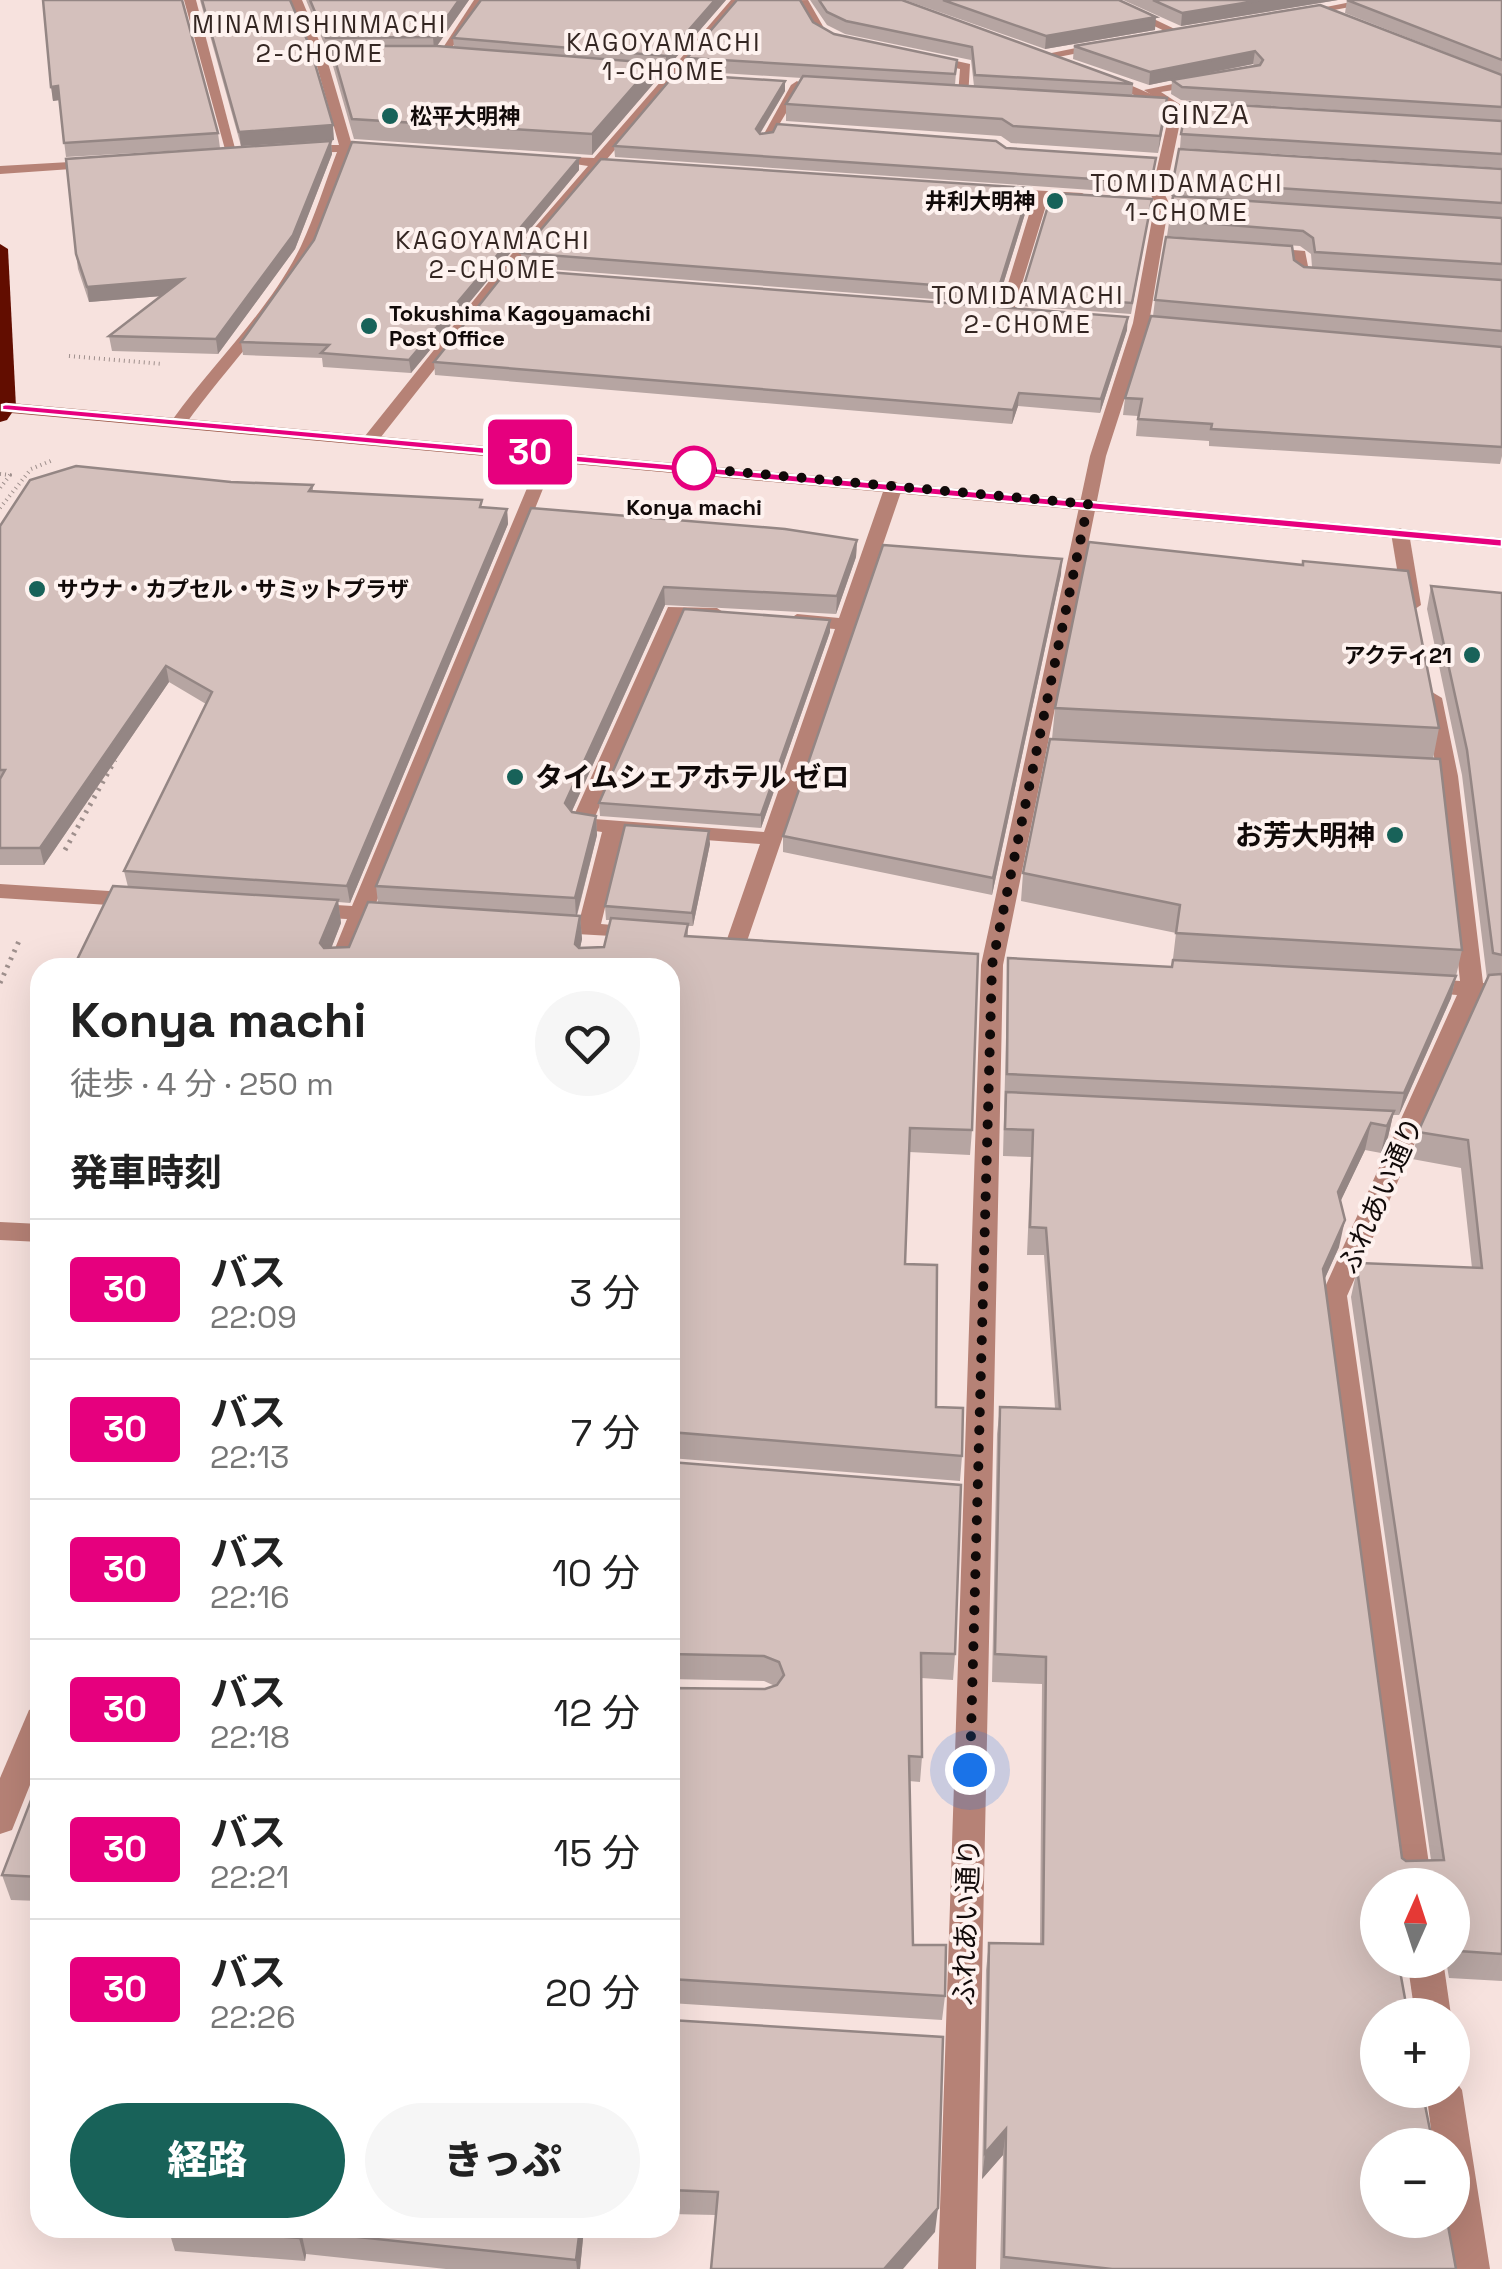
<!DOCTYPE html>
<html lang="ja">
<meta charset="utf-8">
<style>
:root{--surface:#fff;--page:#f6f6f6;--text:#222;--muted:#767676;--line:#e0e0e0;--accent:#186259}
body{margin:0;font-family:"Space Grotesk","Noto Sans JP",sans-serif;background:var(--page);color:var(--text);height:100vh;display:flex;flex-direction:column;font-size:38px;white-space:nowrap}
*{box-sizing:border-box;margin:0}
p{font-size:32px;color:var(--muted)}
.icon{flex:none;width:55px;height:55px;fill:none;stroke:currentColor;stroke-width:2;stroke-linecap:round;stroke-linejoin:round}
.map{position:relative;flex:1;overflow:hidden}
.drawer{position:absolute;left:30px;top:958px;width:650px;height:1280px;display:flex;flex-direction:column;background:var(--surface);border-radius:30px;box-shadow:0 10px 40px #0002}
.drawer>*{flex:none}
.badge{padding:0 20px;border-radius:8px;font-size:35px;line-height:65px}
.needle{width:65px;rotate:3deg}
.buttons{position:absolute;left:1360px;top:1868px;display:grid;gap:20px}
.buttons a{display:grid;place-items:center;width:110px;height:110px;border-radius:50%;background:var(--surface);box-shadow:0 10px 40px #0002;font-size:50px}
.you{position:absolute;width:50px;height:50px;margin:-25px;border:8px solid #fff;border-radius:50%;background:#1a73e8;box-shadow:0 0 0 15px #1a73e833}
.map>.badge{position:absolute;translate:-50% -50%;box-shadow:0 0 0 5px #fff}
h2{padding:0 40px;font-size:38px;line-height:90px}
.round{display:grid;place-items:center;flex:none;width:105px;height:105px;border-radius:52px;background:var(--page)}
.overview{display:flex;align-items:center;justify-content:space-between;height:170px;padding:0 40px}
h1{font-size:48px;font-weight:800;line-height:75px}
.action{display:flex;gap:20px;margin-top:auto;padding:20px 40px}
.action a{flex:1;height:115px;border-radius:60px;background:var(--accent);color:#fff;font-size:40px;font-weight:800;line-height:115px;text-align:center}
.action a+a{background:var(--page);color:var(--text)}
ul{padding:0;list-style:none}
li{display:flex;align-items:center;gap:30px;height:140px;padding:0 40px;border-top:2px solid var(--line)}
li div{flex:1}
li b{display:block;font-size:38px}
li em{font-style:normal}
li .badge{min-width:110px;font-weight:700;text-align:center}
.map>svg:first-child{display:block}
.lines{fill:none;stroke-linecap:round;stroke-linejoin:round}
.path-far1{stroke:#9e8f8c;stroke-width:4;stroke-dasharray:1 4;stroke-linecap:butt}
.path{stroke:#9e8f8c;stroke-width:5;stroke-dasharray:2.5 6;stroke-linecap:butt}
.lane{fill:#b68276;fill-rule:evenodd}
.street{fill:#b68276;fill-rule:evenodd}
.secondary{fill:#995040;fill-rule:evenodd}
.highway{fill:#620d00;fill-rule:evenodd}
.wall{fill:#b6a5a2;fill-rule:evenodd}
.shaded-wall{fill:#948684}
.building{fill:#d4c0bc;stroke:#948684;stroke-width:2.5}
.line{fill:#e6007e;stroke:#fff;stroke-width:2.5}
.walk{stroke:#110a09;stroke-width:10;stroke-dasharray:0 18}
.poi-dot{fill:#186259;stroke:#fef2ef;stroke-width:4}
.stop-dot{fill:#fff;stroke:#e6007e;stroke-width:5}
.labels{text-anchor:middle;stroke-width:8;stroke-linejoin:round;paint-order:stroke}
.far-poi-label{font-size:22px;font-weight:bold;fill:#110a09;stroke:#fef2ef;text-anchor:start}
.far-stop-label{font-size:22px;font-weight:bold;fill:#110a09;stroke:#fef2ef}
.far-neighbourhood-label{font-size:25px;letter-spacing:2.5px;fill:#342622;stroke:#fef2ef}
.far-quarter-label{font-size:28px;letter-spacing:2.5px;fill:#342622;stroke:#fef2ef}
.poi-label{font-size:28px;font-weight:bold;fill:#110a09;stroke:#fef2ef;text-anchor:start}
.street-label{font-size:28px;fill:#110a09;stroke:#fef2ef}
</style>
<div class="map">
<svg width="1502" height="2269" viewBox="0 0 1502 2269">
<rect width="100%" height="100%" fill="#f7e2de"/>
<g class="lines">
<g class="path-far1">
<polyline points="69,356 163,364"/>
<polyline points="0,474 10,475 0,488"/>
<polyline points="0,508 31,469 53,460"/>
</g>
<g class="path">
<polyline points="65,850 115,760"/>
<polyline points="0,983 19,941"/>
</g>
<g class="lane">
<polygon points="1206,77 1210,84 1161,92 1181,105 1177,112 1144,90"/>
<polygon points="797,81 803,85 771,138 760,141 791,85"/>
</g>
<g class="street">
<polygon points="184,0 196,0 237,156 226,153"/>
<path d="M290 0H302L325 55H366L372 59 366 63H328L352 145 384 144 390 148 384 152H350C338 184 329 218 314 248 281 314 227 366 185 425H173V419C215 361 270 310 301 246 315 216 325 183 337 152L299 153 293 149 299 145H339L315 59Z"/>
<polygon points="474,0 486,0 443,60 435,60"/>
<polygon points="731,0 743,0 680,74 709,76 709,82 674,80 607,159 634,162 634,168 601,167 508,276 377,442 365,442 365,436 498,270 588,166 542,159 544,156 594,158 662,80 620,77 616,70 668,73"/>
<path d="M808 0 824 28 846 40V44C822 43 811 25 800 5L761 1Z"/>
<polygon points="1099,0 1114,0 1181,32 1171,34"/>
<polygon points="1361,0 1387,0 1297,17 1291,14"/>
<polygon points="1105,42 1109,47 1043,60 1037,56"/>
<polygon points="925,54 970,64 968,98 958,95 960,69 921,60"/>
<polygon points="1100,72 1183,108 1165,195 1169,203 1149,323 1106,456 1003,965 976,2269 938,2269 981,965 1090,456 1133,323 1155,203 1151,195 1170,110 1096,79"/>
<polygon points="105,160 107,163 100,167 0,174 0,166"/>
<polygon points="993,188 1082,193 1089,197 1082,201 1048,199 1013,313 1006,317 999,313 1034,198 998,195 993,194"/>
<polygon points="1259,247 1305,251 1309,271 1332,276 1325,280 1297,278 1293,258 1254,254 1254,248"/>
<polygon points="543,450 557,454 374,908 403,911 406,916 395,923 369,921 350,968 327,968 347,919 305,917 294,910 305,903 352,906"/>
<polygon points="894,481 903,486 745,947 737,949 726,942 760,844 623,834 601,924 647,928 650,933 647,938 541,932 538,927 541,922 579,922 602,832 574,828 570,824 668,607 717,608 726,614 717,620 682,617 594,819 764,832 835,629 797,626 788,620 797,614 839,618 885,486"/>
<polygon points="1400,528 1409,533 1421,605 1412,611 1403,605 1391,533"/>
<polygon points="1432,692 1442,698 1458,776 1483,983 1502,984 1502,998 1480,996 1347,1296 1432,1885 1398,1885 1321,1296 1457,995 1422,992 1410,985 1422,978 1460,981 1438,776 1422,698"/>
<polygon points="0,884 140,893 151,900 140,907 0,898"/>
<polygon points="0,1222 40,1224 40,1242 0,1240"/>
<polygon points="40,1706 40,1760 12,1830 0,1834 0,1778 29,1710"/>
<polygon points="1407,1960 1443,1960 1451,2015 1415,2015"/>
<polygon points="1452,2076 1462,2090 1490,2269 1452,2269 1444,2220 1452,2220 1452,2145 1433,2145 1426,2090 1452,2090"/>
</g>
<polygon class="secondary" points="0,402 1502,538 1502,548 0,412"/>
<polygon class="highway" points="0,244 8,249 16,407 7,420 0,422"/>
</g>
<g class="wall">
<polygon points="43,0 218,133 220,148 66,157 59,100 53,101"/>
<polygon points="200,0 290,0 334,140 241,146"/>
<polygon points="306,0 469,0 437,46 454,47 453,38 726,0 666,69 654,68 654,83 592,155 354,139 333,66 331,51 327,51"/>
<polygon points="810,0 902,0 1133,84 1132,96 1167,98 1158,153 1011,143 1001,136 786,121 786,104 802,78 688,71 687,58 813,22 834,34 957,60 955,85 974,86 971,60 845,34 827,25"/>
<polygon points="905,0 1119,0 1155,30 1045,49"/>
<polygon points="1123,0 1338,0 1181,26"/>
<path d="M1347 0H1502V121L1181 100 1171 94 1172 80 1149 85 1073 59 1074 46 1320 5 1465 60 1345 13ZM1253 64 1255 66 1179 79Z"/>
<polygon points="785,91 760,134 1006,148 1155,169 1150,194 615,157 614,146"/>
<polygon points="1502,121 1502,168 1180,148 1181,134"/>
<polygon points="331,141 332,154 295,249 218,354 112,351 109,336 162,296 89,302 78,269 76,254"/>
<polygon points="579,158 579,170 411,373 323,367 322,358 243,355 241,342"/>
<polygon points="1502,169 1502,218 1171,196 1173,181"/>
<polygon points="1030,188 1029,201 997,304 522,267 521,253"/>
<polygon points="1173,196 1502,218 1502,456 1500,464 1209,446 1209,441 1136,436 1138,416 1123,415 1125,398 1153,316 1155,300 1294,260 1304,267 1312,267 1311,254 1300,246 1167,236"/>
<polygon points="1152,199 1131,314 1020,306 1021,295"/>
<polygon points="1127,330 1100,413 1018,406 1012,424 435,375 434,362"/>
<polygon points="231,482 313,485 313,491 507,509 508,524 350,903 338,902 341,923 331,948 349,947 378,903 376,886 531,508 857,540 856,557 836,614 665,605 572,811 596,816 597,835 577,916 580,916 582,939 580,948 604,947 611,920 606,920 605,906 710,844 693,926 688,926 688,936 972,1130 970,1155 909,1152 905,1264 936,1407 962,1456 960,1481 670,1458 670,968 73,968 128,887 124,871 206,704 169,682 44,865 0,865 0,526"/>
<polygon points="1061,574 992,895 783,852 783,836"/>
<polygon points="1431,586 1502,593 1502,1981 1449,1978 1446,1960 1452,1960 1452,1885 1378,1960 1410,1960 1405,1975 1400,1974 1456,2269 1000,2269 1003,2155 982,2179 986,1970 989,1943 1040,1944 1042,1684 992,1682 997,1434 1000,1407 1055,1408 1044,1255 1027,1255 1031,1157 1003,1156 1008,958 1172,967 1176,933 1021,901 1023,873 1052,739 1055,708 1439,728 1433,759 1462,950 1451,998 1399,1115 1393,1115 1388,1137 1381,1153 1365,1150 1340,1202 1339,1247 1324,1280 1402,1858 1406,1861 1431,1860 1351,1297 1357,1269 1472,1268 1461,1168 1412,1159 1418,1132 1487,979 1462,775 1427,609"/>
<polygon points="830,632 761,828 600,816 599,803"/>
<polygon points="670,1462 955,1654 953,1680 921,1678 922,1757 920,1782 909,1781 913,1945 945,1996 942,2020 670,2003 670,1688 765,1689 775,1686 764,1681 670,1679"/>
<polygon points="40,1777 40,1901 11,1900 2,1875"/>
<polygon points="670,2020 935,2232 716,2215 670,2214"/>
<polygon points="168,2228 584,2228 580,2269 446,2269 306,2254 305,2261 175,2251"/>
</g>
<g class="shaded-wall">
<polygon points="459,0 469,0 434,50 433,37"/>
<polygon points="715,0 726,0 666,69 666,56"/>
<polygon points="1262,0 1338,0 1181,26 1182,13"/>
<polygon points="1156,17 1155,30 1045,49 1046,36"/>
<polygon points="1255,51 1253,64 1149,85 1150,72"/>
<polygon points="654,63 654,83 592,155 592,134"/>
<polygon points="785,81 785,91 756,140 756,129"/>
<polygon points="58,86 60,100 53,101 51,87"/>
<polygon points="1167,98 1166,114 1158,153 1160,136"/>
<polygon points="333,125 334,140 241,146 239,132"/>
<polygon points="331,141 332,154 295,249 218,354 216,339"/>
<polygon points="579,158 579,170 411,373 409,360"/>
<polygon points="1030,188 1029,201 997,304 998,290"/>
<polygon points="183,279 186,294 89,302 87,287"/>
<polygon points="1128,317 1127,330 1100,413 1101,399"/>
<polygon points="1019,393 1018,406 1012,424 1013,410"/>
<polygon points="507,509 508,524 350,903 347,886"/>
<polygon points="857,540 856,557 836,614 837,596"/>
<polygon points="1062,559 1061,574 992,895 993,878"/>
<polygon points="664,587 665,605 567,822 565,803"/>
<polygon points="830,620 830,632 761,828 761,815"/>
<polygon points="166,666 169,682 44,865 40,848"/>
<polygon points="596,816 597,835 576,918 575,898"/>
<polygon points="709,831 710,844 693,926 692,913"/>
<polygon points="338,900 341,923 324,967 320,943"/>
<polygon points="580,916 582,939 576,967 575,944"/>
<polygon points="1456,976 1451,998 1399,1115 1404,1093"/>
<polygon points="1394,1111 1388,1137 1381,1153 1387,1126"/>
<polygon points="1371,1123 1365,1150 1332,1219 1338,1192"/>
<polygon points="1345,1220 1339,1247 1317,1296 1323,1269"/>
<polygon points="1006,2129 1003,2155 982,2179 985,2153"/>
<polygon points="938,2208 935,2232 903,2269 884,2269"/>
<polygon points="580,2228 584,2228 580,2269 577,2269 576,2260"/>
<polygon points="301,2231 306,2254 305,2261 299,2238"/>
</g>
<g class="building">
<polygon points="43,0 182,0 218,133 64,143 58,86 51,87"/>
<polygon points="202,0 290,0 310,47 333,125 239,132"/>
<polygon points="310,0 459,0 433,37 326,38"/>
<polygon points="481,0 715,0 666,56 453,38"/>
<polygon points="737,0 800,0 813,22 834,34 957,60 955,74 687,58"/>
<polygon points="819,0 902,0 1133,84 975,75 972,47 846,21 827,12"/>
<polygon points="943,0 1119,0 1156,17 1046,36"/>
<polygon points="1153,0 1262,0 1182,13"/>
<polygon points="1347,0 1502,0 1502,60"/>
<polygon points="1320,5 1502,75 1502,107 1182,87 1172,80 1260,65 1263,60 1255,51 1150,72 1074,46"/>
<polygon points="331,46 437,46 654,63 592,134 352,119"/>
<polygon points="675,74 785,81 756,129 760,134 773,132 777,124 996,141 1006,148 1156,158 1151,183 614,146"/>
<polygon points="803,76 1167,98 1160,136 1013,126 1002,119 786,104"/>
<polygon points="1187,102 1502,121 1502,154 1181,134"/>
<polygon points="331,141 293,235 216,339 109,336 183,279 87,287 76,254 66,159"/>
<polygon points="352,142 579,158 409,360 321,353 329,345 241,342 314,240"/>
<polygon points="1179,149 1502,169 1502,203 1173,181"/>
<polygon points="601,159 1030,188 998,290 521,253"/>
<polygon points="1052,193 1152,199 1132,303 1021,295"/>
<polygon points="1173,196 1502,218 1502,264 1315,252 1313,238 1303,231 1169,220"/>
<polygon points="1166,237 1292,246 1294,260 1304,267 1502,280 1502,331 1155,300"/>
<polygon points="508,269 1128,317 1101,399 1019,393 1013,410 434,362"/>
<polygon points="1151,316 1502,347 1502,447 1211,429 1212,424 1138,419 1142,399 1125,398"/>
<polygon points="76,466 231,482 313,485 309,491 482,500 480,507 507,509 347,886 124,871 212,692 166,666 40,848 0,848 0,779 5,770 0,770 0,526 30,480"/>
<polygon points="531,508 785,529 857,540 837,596 664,587 565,803 572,812 596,816 575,898 376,886"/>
<polygon points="1089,542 1303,565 1303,561 1408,571 1439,728 1055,708"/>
<polygon points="883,545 1062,559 993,878 783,836"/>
<polygon points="1431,586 1502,593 1502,955 1493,953 1467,750"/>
<polygon points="684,609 830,620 761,815 599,803"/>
<polygon points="1050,739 1440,759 1462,950 1176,933 1180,905 1023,873"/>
<polygon points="625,825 709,831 692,913 605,906"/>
<polygon points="113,886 338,900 320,943 324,948 349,947 368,902 580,916 575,944 579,948 604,947 611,918 688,924 685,936 978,954 972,1130 910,1128 905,1264 937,1265 936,1407 963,1408 962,1456 670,1432 670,968 73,968"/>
<polygon points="1008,958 1172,967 1173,960 1456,976 1404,1093 1007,1074"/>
<polygon points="1502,974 1502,1954 1459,1951 1455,1930 1452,1930 1452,1885 1378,1885 1378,1960 1398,1960 1408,2015 1378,2015 1378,2090 1422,2090 1433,2145 1378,2145 1378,2220 1447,2220 1456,2269 1112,2269 1004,2257 1006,2129 985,2153 989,1943 1043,1944 1046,1657 995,1654 1000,1407 1060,1409 1046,1228 1030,1227 1033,1130 1005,1129 1006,1092 1394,1111 1387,1126 1371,1123 1338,1192 1345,1220 1323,1269 1402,1858 1406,1861 1444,1860 1357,1269 1360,1263 1482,1268 1468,1140 1418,1132 1489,975"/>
<polygon points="670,1462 961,1485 955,1654 921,1653 922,1757 909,1756 913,1945 946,1945 945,1996 670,1979 670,1688 765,1689 777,1685 784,1675 779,1662 764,1656 670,1654"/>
<polygon points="40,1777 40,1877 2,1875"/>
<polygon points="670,2020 943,2037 938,2208 884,2269 711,2269 718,2192 670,2190"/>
<polygon points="171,2228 580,2228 576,2260 301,2231 299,2238"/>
</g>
<polygon class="line" points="6,404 1502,539 1502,547 2,410 2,405"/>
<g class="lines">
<polyline class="walk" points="694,468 1088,504 992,965 970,1770"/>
</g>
<g class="poi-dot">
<circle cx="390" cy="116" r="10"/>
<circle cx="1055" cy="201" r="10"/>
<circle cx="369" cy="326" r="10"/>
<circle cx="37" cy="589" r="10"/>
<circle cx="1472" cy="655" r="10"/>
<circle cx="515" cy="777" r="10"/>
<circle cx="1395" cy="835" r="10"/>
</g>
<circle class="stop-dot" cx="694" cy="468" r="20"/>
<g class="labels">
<g class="far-poi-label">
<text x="410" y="124">松平大明神</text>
<text x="1035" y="209" text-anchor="end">井利大明神</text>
<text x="389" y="321">Tokushima Kagoyamachi<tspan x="389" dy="25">Post Office</tspan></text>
<text x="57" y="597">サウナ・カプセル・サミットプラザ</text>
<text x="1452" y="663" text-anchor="end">アクティ21</text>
</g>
<g class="far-stop-label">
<text x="694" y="515">Konya machi</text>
</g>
<g class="far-neighbourhood-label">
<text x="320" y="33">MINAMISHINMACHI<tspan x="320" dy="29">2-CHOME</tspan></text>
<text x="664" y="51">KAGOYAMACHI<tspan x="664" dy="29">1-CHOME</tspan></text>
<text x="1187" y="192">TOMIDAMACHI<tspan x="1187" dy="29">1-CHOME</tspan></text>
<text x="493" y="249">KAGOYAMACHI<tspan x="493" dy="29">2-CHOME</tspan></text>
<text x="1028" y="304">TOMIDAMACHI<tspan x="1028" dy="29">2-CHOME</tspan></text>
</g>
<g class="far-quarter-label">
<text x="1206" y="124">GINZA</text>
</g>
<g class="poi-label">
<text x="535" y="787">タイムシェアホテル ゼロ</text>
<text x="1375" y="845" text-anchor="end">お芳大明神</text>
</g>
<g class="street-label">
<text transform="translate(1380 1195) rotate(-66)" y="10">ふれあい通り</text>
<text transform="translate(966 1922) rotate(-88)" y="10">ふれあい通り</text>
</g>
</g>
</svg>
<div class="buttons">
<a><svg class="needle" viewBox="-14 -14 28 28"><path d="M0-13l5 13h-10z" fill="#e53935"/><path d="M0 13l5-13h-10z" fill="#767676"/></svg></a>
<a>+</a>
<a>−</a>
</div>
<div class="you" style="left:970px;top:1770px"></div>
<b class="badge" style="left:530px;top:452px;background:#e6007e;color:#fff">30</b>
<section class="drawer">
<div class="overview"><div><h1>Konya machi</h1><p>徒歩 · 4 分 · 250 m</p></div><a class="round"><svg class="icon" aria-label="heart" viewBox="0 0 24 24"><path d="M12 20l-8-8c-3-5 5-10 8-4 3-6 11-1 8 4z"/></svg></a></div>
<h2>発車時刻</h2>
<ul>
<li><span class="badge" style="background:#e6007e;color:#fff">30</span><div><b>バス</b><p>22:09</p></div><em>3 分</em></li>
<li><span class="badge" style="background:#e6007e;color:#fff">30</span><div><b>バス</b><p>22:13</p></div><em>7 分</em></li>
<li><span class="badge" style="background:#e6007e;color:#fff">30</span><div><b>バス</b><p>22:16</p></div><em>10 分</em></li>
<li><span class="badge" style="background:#e6007e;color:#fff">30</span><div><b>バス</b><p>22:18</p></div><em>12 分</em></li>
<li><span class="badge" style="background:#e6007e;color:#fff">30</span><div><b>バス</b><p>22:21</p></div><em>15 分</em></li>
<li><span class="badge" style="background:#e6007e;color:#fff">30</span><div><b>バス</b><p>22:26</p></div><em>20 分</em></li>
</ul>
<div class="action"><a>経路</a><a>きっぷ</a></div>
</section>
</div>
